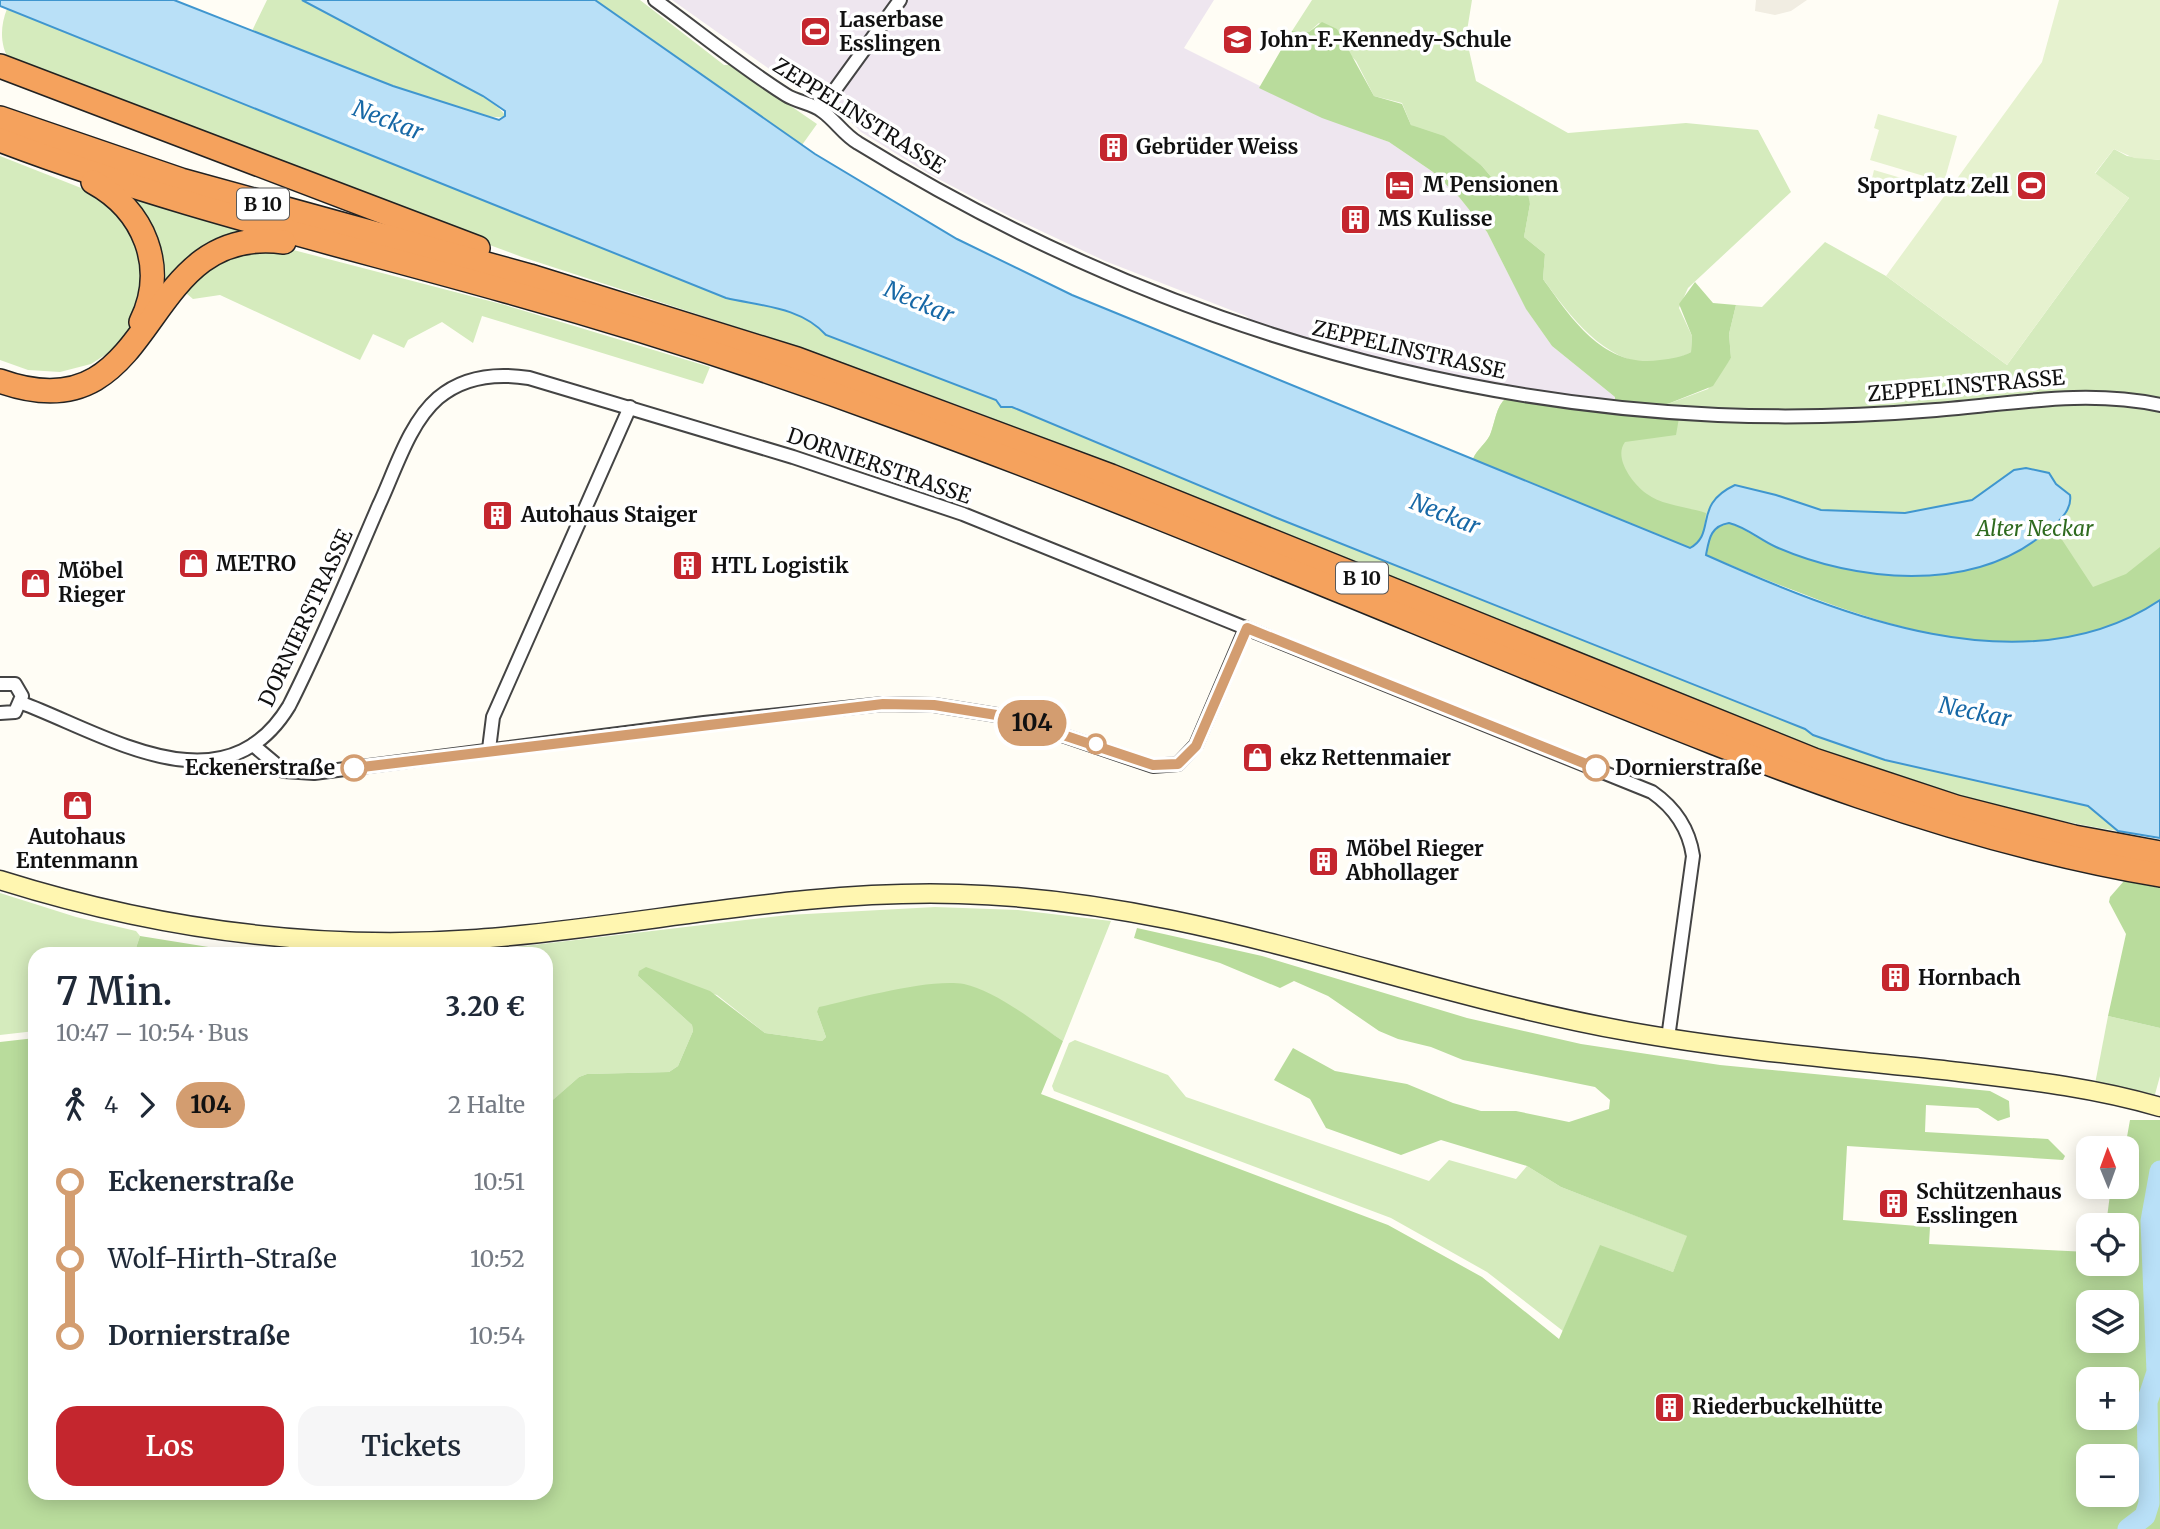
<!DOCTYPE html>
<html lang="de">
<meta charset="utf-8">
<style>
:root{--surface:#fff;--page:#f6f6f7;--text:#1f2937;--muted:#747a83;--accent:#c4262e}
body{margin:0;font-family:Merriweather,serif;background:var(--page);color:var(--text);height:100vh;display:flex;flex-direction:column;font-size:26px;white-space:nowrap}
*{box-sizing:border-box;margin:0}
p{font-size:23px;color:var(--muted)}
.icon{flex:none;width:38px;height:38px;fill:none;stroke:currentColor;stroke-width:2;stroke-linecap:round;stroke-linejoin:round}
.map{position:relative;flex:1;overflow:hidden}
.side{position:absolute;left:28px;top:947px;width:525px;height:553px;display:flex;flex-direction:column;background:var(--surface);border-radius:21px;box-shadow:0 4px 18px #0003}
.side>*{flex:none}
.badge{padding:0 14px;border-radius:23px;font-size:24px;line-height:46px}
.needle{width:46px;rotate:359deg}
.fabs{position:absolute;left:2076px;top:1136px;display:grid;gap:14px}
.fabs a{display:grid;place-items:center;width:63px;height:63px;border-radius:14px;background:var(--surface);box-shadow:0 4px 18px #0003;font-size:35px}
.map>.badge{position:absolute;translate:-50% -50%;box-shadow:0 0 0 4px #fff}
.legs{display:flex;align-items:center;gap:10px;height:77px;padding:0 28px;font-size:23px}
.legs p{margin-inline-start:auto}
.summary{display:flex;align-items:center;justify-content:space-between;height:119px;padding:0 28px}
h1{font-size:38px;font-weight:600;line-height:52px}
.cta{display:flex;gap:14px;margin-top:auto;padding:14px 28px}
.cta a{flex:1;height:80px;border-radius:21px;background:var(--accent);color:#fff;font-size:28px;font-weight:600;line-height:80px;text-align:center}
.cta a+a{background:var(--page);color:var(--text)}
ul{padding:0 28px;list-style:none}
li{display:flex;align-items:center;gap:24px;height:77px;font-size:26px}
li i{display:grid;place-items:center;width:10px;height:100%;margin:0 9px;background:currentColor}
li i::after{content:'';width:18px;height:18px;margin:-9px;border:5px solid;border-radius:50%;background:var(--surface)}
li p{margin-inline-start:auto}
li:first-child i{background:linear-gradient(#0000 50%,currentColor 0)}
li:last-child i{background:linear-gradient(currentColor 50%,#0000 0)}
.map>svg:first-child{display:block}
.industrial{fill:#eee6ef}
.green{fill:#d5ebbd}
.forest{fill:#b9dc9c;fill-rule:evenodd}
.pitch{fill:#e6f2cf}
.plaza{fill:#f1ede2}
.water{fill:#b9e0f7;stroke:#3f96cf;stroke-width:2}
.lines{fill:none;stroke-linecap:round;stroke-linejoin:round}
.river{stroke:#b9e0f7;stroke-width:21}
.street-casing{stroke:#444;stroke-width:16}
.secondary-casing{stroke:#333;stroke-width:21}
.highway-casing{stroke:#222;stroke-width:26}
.street{stroke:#fff;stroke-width:12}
.secondary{stroke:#fff6b0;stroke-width:18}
.highway{stroke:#f5a25d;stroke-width:23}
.line-1-casing{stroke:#fff;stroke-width:16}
.line-1{stroke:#d39d70;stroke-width:10}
.stop-1-dot{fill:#fff;stroke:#d39d70;stroke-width:3.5}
.labels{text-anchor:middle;stroke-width:7;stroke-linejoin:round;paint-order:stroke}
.shield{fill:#fff;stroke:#585858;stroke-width:2}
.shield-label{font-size:19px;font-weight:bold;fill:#111}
.poi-label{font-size:21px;font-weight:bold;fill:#111;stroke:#fff;text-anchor:start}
.street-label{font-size:21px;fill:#111;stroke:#fff}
.park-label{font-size:21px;font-style:italic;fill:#2f6b1f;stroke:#fff}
.stop-label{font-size:21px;font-weight:bold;fill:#111;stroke:#fff;text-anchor:end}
.water-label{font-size:23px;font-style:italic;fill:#1768a6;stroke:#fff}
</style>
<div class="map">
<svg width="2160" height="1529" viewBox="0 0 2160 1529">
<rect width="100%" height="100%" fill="#fffdf5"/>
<polygon class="industrial" points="672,0 1214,0 1184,48 1322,117 1389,142 1433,172 1459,197 1487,232 1527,310 1552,346 1615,397 1615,402 1502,386 1333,348 1253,322 1246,316 1105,261 1009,216 929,174 861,132 849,120 845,107 815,85 798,87 789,83"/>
<g class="green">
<path d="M267 0H302L318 7C343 21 504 100 505 116 490 129 283 44 252 31Z"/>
<polygon points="595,0 640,0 724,65 731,65 817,124 802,145"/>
<path d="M1312 0H1472L1466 37 1476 81 1568 133 1686 123 1758 130 1791 192 1688 288 1679 308 1692 336 1691 352C1625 389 1577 326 1543 279L1545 254 1524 237 1530 204 1522 188 1498 185 1482 166 1411 125 1402 103 1374 96 1356 61 1319 23 1309 32 1292 31Z"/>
<path d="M7 9 726 298C762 306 801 307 826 335L996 400 1001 407H1012L1277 518 1805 729 1813 735 1885 760 2088 806 2118 831C2008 814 1905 780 1800 742L974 411 801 348 522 257 291 172 9 60C0 45 0 26 7 9Z"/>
<path d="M2114 149 2127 156 2160 160V400C2077 384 2009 400 1927 406 1840 412 1752 412 1665 405L1708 389 1731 358 1729 334 1736 305 1762 307 1825 242 1886 276 2007 365 2129 198 2095 174Z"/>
<polygon points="0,156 109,199 144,250 137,321 119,346 91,364 60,372 28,370 0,360"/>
<polygon points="127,197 248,233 154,308"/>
<polygon points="278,246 505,305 710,367 703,384 482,316 473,343 442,322 408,340 404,348 373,334 360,360 220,295 193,299 180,288 209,260"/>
<path d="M1506 398C1637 419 1769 424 1902 418 1955 416 2007 404 2060 402 2094 401 2126 405 2160 411V684L1895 626 1769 581 1473 459C1477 449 1485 445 1490 435 1495 423 1496 406 1506 398Z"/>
<polygon points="0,893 76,917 136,931 140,936 134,954 35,954 35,1031 0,1035"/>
<polygon points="935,907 1018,910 1111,921 1063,1041 1002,1001 817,1012 826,1037 822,1041 765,1033 717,995 638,976 692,1025 693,1031 678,1066 669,1072 587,1074 579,1077 552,1101 546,1101 546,954 457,954 788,915"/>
<polygon points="2108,1016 2160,1028 2160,1076 2154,1098 2095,1084"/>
<polygon points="1075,1040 1168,1075 1186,1097 1429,1181 1449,1160 1516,1179 1527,1166 1561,1187 1688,1236 1673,1272 1600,1246 1563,1331 1487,1272 1391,1218 1054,1091 1052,1086 1069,1043"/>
</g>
<g class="forest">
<path d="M1322 22 1337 29 1374 96 1402 104 1411 125 1444 136 1482 166 1498 185 1527 190 1530 204 1524 237 1545 254 1543 279C1571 318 1604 369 1660 360 1671 359 1682 357 1691 352L1692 336 1679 304 1695 282 1713 303 1736 305 1729 334 1731 358 1713 386 1665 405 1615 402V397L1552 346 1526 309 1487 232 1459 197 1433 172 1389 142 1322 118 1259 88 1292 31 1309 32Z"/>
<path d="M1506 398 1679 418 1676 435 1625 442C1613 458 1633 484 1647 494 1661 505 1688 507 1706 513 1704 529 1704 540 1690 548L1473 459C1477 449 1485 445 1490 435 1495 423 1496 406 1506 398Z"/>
<path d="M1731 524C1748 530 1762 542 1779 548 1877 580 1966 595 2053 526L2093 587 2126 574 2160 547V600C2020 694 1843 610 1706 555 1710 539 1711 525 1731 524Z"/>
<polygon points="2124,881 2160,888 2160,1028 2108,1016 2126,934 2109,902 2110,897"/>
<path d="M1137 928 1262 956 1467 1018 1581 1044 1720 1065 1990 1091 2009 1101 2010 1117 1998 1121 1978 1108 1926 1105 1925 1132 2048 1139 2065 1156 2063 1160 1847 1146 1843 1220 1930 1227 1929 1244 2088 1252V1264H2126V1225H2106L2111 1187 2126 1186 2125 1148 2130 1120H2160V1529H0V1042L35 1038V1493H546V1106L579 1077 587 1074 669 1072 678 1066 693 1031 692 1025 638 976 639 971 646 967 710 991 765 1033 822 1041 826 1037 817 1012 819 1007C855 999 929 978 964 984 996 991 1036 1023 1063 1041L1041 1094 1388 1225 1482 1277 1559 1339 1600 1245 1673 1272 1687 1236 1561 1187 1527 1166 1441 1140 1401 1155 1326 1128 1310 1099 1274 1080 1293 1048 1335 1071 1407 1084 1453 1103 1481 1111H1516L1569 1122 1609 1109 1610 1100 1595 1087 1463 1060 1431 1047 1398 1039 1379 1031 1328 996 1294 981 1280 988 1220 963 1134 938ZM2126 1302V1340H2088V1302ZM2126 1379V1418H2088V1379ZM2126 1456V1494H2088V1456Z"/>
<polygon points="140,936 252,954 134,954"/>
</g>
<g class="pitch">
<polygon points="2059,0 2160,0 2160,160 2134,158 2114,149 2095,173 2129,198 2007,365 1886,276 2042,62"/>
<polygon points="1878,114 1957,136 1944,182 1870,160 1879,130 1874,128"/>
<polygon points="1874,170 1908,180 1903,197 1870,187"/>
</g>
<polygon class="plaza" points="1756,0 1807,0 1791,11 1775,15 1755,11"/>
<path class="water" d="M0 0H174L393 86 499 120 505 116V111L483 96 302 0H595L815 154 957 239 1072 295 1690 548C1717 533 1692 505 1735 485L1776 495 1821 510 1905 513 1972 500 2014 470 2026 468 2049 473 2056 484 2070 495C2073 513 2053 526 2041 536 1969 593 1856 582 1776 547 1760 540 1746 527 1729 523 1710 526 1709 540 1706 555 1838 614 2025 691 2160 600V838L2118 831 2088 806 1885 760 1813 735 1805 729 1277 518 1012 407H1001L996 400 826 335C801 307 761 306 726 298L0 6Z"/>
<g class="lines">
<polyline class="river" points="2128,1529 2145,1516 2149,1503 2147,1402 2157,1372 2151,1221 2160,1171"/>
<defs>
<g id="street">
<path d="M655 0C698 31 740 66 786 95 797 102 812 103 822 111 835 120 844 135 858 143 1119 304 1410 401 1718 415 1790 418 1863 416 1936 410 2012 404 2084 389 2160 405"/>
<polyline points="821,109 900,0"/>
<polyline points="0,684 15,684 22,696 15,712 0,713"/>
<path d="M22 703C107 735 224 813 289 706 322 641 350 572 379 505 395 471 409 423 438 398 464 376 497 373 529 378L793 457 963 514 1652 792C1675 808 1689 829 1693 856L1668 1038"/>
<polyline points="253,745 284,771 314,773 704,723 883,704 934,705 1009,717 1153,766 1178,764 1196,745 1246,628"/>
<polyline points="489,749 493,717 630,407"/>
</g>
<path id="secondary" d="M0 880C156 929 314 951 477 939 638 927 797 889 959 894 1195 900 1399 990 1626 1031 1731 1050 1838 1059 1943 1070 2016 1079 2089 1086 2160 1107"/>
<g id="highway">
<polyline points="0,66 478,248"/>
<polyline points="0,118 181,180 530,276 797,359 1111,476 1814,760 1956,807 2074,837 2160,853"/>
<path d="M0 140C165 203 336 243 506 291 639 328 770 370 899 418 1119 498 1334 589 1550 677 1750 758 1946 839 2160 875"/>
<path d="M93 182C144 210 168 267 141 322"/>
<path d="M0 381C162 439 134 222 284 242"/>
</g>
</defs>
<use href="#street" class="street-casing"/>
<use href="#secondary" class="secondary-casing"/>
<use href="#highway" class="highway-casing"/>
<use href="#street" class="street"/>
<use href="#secondary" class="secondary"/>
<use href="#highway" class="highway"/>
</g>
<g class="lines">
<defs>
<polyline id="line-1" points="354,768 883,704 934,705 1009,717 1153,765 1178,764 1196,746 1247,628 1596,768"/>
</defs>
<use href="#line-1" class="line-1-casing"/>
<use href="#line-1" class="line-1"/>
</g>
<defs>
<symbol id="stadium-square" viewBox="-11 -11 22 22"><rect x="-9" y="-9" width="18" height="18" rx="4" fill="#c4262e" stroke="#fff"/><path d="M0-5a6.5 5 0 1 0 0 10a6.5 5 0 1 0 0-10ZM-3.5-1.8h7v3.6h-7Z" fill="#fff"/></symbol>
<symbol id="school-square" viewBox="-11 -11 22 22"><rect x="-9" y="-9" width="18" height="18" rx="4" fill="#c4262e" stroke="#fff"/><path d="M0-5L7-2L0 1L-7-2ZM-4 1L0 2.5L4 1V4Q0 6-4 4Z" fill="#fff"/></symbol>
<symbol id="building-square" viewBox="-11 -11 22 22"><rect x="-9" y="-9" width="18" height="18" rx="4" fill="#c4262e" stroke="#fff"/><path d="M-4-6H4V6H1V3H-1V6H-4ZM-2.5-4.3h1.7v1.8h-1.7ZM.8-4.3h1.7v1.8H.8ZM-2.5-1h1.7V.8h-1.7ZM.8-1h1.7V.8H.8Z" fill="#fff"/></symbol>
<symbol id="hotel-square" viewBox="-11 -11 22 22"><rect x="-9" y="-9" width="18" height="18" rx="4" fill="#c4262e" stroke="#fff"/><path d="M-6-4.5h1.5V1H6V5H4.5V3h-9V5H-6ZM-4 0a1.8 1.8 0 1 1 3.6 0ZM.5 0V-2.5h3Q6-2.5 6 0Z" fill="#fff"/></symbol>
<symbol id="shop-square" viewBox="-11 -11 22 22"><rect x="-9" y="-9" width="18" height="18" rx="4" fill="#c4262e" stroke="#fff"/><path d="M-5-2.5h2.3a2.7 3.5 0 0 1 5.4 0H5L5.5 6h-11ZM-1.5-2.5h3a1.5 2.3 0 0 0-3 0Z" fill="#fff"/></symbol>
</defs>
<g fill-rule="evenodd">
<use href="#stadium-square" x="798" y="14" width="35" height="35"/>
<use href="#school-square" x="1220" y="22" width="35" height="35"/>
<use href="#building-square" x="1096" y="130" width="35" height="35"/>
<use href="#hotel-square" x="1382" y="168" width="35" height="35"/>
<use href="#stadium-square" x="2014" y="168" width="35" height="35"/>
<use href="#building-square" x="1338" y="202" width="35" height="35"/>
<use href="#building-square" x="480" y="498" width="35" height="35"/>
<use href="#shop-square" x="176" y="546" width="35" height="35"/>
<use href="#building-square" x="670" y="548" width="35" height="35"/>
<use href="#shop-square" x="18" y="566" width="35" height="35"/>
<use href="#shop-square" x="1240" y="740" width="35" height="35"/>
<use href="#shop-square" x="60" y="788" width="35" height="35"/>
<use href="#building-square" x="1306" y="844" width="35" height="35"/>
<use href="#building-square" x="1878" y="960" width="35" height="35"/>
<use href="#building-square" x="1876" y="1186" width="35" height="35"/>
<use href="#building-square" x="1652" y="1390" width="35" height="35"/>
</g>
<g class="stop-1-dot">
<circle cx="1096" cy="744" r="9"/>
<circle cx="354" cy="768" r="12"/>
<circle cx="1596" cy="768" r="12"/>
</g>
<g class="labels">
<g class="shield">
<rect x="237" y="188.5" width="52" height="31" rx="5"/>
<rect x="1336" y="562.5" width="52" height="31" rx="5"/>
</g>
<g class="shield-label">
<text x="263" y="211">B 10</text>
<text x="1362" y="585">B 10</text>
</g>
<g class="poi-label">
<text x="839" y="27">Laserbase<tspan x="839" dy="24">Esslingen</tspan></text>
<text x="1260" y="47">John-F.-Kennedy-Schule</text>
<text x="1136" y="154">Gebrüder Weiss</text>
<text x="1423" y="192">M Pensionen</text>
<text x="2009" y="193" text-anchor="end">Sportplatz Zell</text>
<text x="1378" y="226">MS Kulisse</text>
<text x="521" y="522">Autohaus Staiger</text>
<text x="216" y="571">METRO</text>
<text x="711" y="573">HTL Logistik</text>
<text x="58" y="578">Möbel<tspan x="58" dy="24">Rieger</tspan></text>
<text x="1280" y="765">ekz Rettenmaier</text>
<text x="77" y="844" text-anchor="middle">Autohaus<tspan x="77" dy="24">Entenmann</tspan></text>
<text x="1346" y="856">Möbel Rieger<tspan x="1346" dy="24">Abhollager</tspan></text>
<text x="1918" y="985">Hornbach</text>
<text x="1916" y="1199">Schützenhaus<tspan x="1916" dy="24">Esslingen</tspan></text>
<text x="1692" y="1414">Riederbuckelhütte</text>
</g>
<g class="street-label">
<text transform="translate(859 116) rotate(32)" y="7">ZEPPELINSTRASSE</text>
<text transform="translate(1409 350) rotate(13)" y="7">ZEPPELINSTRASSE</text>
<text transform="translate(1966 386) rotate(-5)" y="7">ZEPPELINSTRASSE</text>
<text transform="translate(879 466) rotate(19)" y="7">DORNIERSTRASSE</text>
<text transform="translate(306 618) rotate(-65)" y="7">DORNIERSTRASSE</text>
</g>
<g class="park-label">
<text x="2035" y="536">Alter Neckar</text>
</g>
<g class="stop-label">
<text x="335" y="775">Eckenerstraße</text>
<text x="1615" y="775" text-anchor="start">Dornierstraße</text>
</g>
<g class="water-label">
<text transform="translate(388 120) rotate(21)" y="8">Neckar</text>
<text transform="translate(919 302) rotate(23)" y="8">Neckar</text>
<text transform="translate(1445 514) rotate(22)" y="8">Neckar</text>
<text transform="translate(1975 712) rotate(12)" y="8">Neckar</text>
</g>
</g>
</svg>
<div class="fabs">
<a><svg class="needle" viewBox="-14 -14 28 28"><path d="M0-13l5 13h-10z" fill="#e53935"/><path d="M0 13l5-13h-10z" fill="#747a83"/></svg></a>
<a><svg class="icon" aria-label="locate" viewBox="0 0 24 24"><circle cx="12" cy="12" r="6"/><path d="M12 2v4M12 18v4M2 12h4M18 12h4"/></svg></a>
<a><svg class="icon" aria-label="layers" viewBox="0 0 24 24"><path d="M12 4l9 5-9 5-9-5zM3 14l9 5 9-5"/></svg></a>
<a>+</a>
<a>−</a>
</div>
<b class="badge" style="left:1032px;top:723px;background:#d39d70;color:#111">104</b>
<section class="side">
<div class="summary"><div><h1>7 Min.</h1><p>10:47 – 10:54 · Bus</p></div><b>3.20 €</b></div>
<div class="legs"><svg class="icon" aria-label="walk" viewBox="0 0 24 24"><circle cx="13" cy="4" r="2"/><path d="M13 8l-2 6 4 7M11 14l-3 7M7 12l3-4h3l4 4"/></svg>4<svg class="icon" aria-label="forward" viewBox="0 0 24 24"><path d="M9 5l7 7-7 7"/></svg><b class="badge" style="background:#d39d70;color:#111">104</b><p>2 Halte</p></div>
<ul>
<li><i style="color:#d39d70"></i><b>Eckenerstraße</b><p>10:51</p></li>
<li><i style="color:#d39d70"></i><span>Wolf-Hirth-Straße</span><p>10:52</p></li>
<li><i style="color:#d39d70"></i><b>Dornierstraße</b><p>10:54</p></li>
</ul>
<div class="cta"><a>Los</a><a>Tickets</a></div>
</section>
</div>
